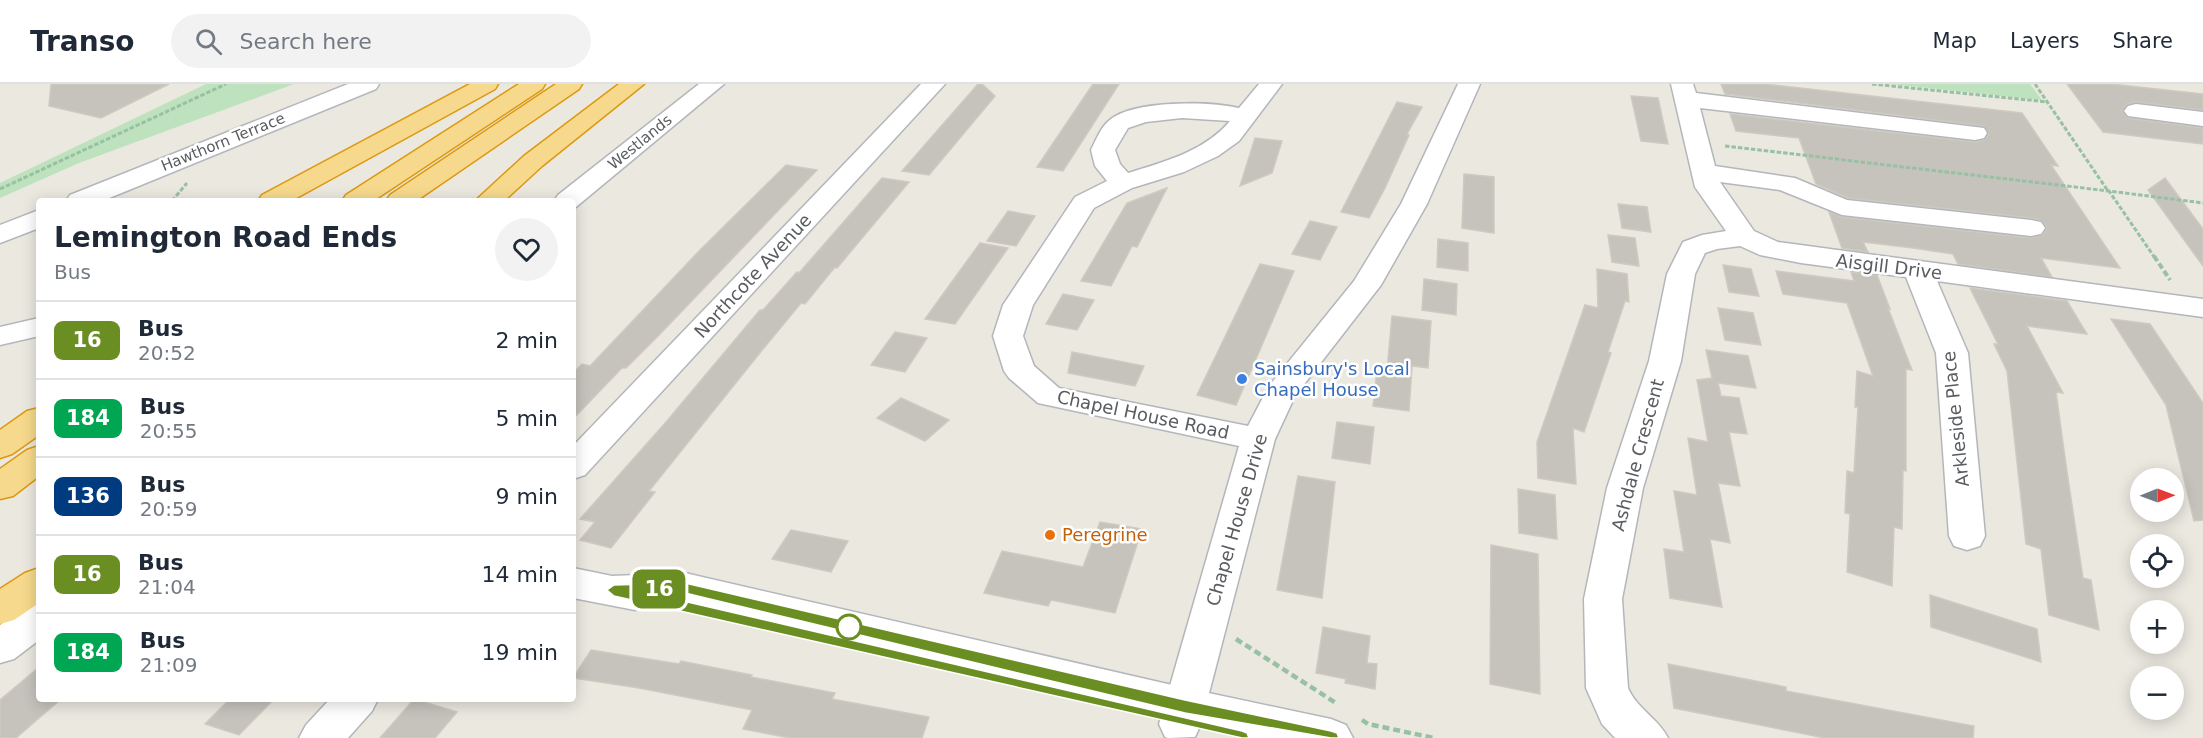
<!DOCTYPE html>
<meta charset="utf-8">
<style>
:root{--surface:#fff;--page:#f2f2f3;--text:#1f2937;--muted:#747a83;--line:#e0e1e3}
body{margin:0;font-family:"DejaVu Sans",sans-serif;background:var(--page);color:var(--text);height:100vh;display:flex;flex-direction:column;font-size:22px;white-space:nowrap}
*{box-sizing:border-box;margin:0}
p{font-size:20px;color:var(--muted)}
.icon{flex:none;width:33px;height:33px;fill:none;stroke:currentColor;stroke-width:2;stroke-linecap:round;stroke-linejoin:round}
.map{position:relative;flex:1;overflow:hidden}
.panel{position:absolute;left:36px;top:114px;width:540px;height:504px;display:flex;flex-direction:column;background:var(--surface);border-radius:6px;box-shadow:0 3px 15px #0003}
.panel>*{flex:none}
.badge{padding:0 12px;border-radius:9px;font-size:21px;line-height:39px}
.needle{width:39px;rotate:89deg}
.controls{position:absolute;left:2130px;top:384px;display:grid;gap:12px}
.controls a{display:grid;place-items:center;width:54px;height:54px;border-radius:50%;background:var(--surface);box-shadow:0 3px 15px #0003;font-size:30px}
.map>.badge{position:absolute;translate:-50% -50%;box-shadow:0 0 0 3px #fff}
.round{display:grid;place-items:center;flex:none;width:63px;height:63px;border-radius:32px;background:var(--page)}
.summary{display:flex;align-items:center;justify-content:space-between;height:102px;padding:0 18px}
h1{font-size:28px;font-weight:800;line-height:45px}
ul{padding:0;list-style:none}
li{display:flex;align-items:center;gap:18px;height:78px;padding:0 18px;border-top:2px solid var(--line)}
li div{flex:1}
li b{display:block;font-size:22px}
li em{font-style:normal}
li .badge{min-width:66px;font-weight:700;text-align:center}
header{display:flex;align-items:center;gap:36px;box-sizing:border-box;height:84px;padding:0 30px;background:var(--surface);border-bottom:2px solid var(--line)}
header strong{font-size:28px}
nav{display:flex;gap:33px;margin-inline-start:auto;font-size:21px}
.search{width:420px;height:54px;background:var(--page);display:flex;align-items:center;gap:15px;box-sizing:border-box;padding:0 21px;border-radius:33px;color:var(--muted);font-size:22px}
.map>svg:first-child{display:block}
.green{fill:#bee2bd}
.building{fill:#c6c3bd;stroke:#cfcabf;stroke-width:1.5}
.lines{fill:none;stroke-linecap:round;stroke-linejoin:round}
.street-casing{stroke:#b3b6ba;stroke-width:3}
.secondary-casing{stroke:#b4b7bc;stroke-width:3}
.highway-casing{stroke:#dd980e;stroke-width:3}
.path-far2{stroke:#97c1a2;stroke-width:3;stroke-dasharray:4.5 2;stroke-linecap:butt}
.path-far1{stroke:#97c1a2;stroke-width:4;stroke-dasharray:6 3;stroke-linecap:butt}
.path{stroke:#97c1a2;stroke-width:4.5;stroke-dasharray:7 4;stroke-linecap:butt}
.street{fill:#fff;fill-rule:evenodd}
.secondary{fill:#fff;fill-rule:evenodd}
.highway{fill:#f6d98c;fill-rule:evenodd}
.line{fill:#6b8e23;stroke:#fff;stroke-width:1.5}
.shop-dot{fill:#3f7fe0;stroke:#fff;stroke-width:2}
.food-dot{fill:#e8710a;stroke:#fff;stroke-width:2}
.stop-dot{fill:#fff;stroke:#6b8e23;stroke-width:3}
.labels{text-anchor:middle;stroke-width:5;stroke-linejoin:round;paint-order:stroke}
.far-street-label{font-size:15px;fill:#595c60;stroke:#fff}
.street-label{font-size:18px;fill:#595c60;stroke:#fff}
.shop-label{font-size:18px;fill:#366cbe;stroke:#fff;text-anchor:start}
.food-label{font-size:18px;fill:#c56008;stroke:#fff;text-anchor:start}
</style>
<header>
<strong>Transo</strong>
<div class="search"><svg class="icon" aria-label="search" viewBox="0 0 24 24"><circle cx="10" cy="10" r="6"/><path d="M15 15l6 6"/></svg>Search here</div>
<nav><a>Map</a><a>Layers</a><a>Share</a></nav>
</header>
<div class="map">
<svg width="2203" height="654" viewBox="0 0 2203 654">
<rect width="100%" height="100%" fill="#ebe8e0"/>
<g class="green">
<polygon points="206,0 294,0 79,79 0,114 0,99"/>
<polygon points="1891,0 2030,0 2042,16"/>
</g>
<g class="building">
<polygon points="51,0 169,0 101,34 49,22"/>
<polygon points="978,0 982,0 995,12 929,91 902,87"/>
<polygon points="1093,0 1119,0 1063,87 1037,83"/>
<polygon points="1721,0 1764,0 2022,29 2058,82 2051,81 2120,184 2041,174 2052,193 1958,180 1953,170 1913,164 1863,158 1868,168 1842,164 1829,128 1842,133 2031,154 2043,151 2047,143 2041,136 2031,134 1848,114 1816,100 1799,54 1736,47 1730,30 1975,58 1984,56 1989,50 1984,42 1725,10"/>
<polygon points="2067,0 2111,0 2203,10 2203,26 2136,18 2127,20 2122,27 2128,34 2203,44 2203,60 2103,48"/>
<polygon points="1631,12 1658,14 1668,60 1641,57"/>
<polygon points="1397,18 1422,23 1407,50 1409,51 1385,104 1369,134 1341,128"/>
<polygon points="1255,54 1282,57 1272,89 1240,102"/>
<polygon points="786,81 817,86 662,248 626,284 622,284 573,335 573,289 582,280 590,282 700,166"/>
<polygon points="1464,90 1494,93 1494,149 1462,144"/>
<polygon points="882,94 909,98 837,184 835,183 805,220 801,219 759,270 649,407 655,408 611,464 580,456 595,438 580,435 666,338 760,226 763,226 797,188 799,189"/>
<polygon points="2165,94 2203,145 2203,182 2148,106"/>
<polygon points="1167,104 1137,163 1132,162 1111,202 1081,197 1127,119"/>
<polygon points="1618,120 1647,123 1651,148 1622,144"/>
<polygon points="1008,127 1035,132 1016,162 987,157"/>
<polygon points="1310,137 1337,143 1320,176 1292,170"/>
<polygon points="1608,151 1635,154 1639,182 1612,178"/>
<polygon points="1438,155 1468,159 1468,187 1437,183"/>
<polygon points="980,159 1008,164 955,240 925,235"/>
<polygon points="1260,180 1294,187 1236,321 1197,311"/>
<polygon points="1723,181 1751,185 1759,212 1729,208"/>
<polygon points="1597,185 1627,190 1629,218 1625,217 1608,268 1611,269 1584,348 1573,344 1576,400 1538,394 1537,358 1585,221 1598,224"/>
<polygon points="1776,187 1854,197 1851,188 1877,191 1890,225 1888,224 1912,286 1906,285 1906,387 1903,386 1902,445 1894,443 1892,502 1847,488 1850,430 1845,429 1847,387 1854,389 1858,323 1855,323 1857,287 1873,292 1847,219 1783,210"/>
<polygon points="1424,195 1457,200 1456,231 1422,226"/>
<polygon points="1970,204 2067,217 2087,250 2027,242 2063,309 2056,308 2066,381 2083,494 2091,496 2099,546 2049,531 2041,465 2026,460 2007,287 1994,260 1998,260"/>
<polygon points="1063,210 1094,216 1077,246 1046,240"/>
<polygon points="1718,224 1753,229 1761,261 1725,256"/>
<polygon points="1392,232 1431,237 1428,284 1412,282 1409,327 1373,322 1377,286 1387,287"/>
<polygon points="2111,235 2150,240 2203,319 2203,436 2194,437 2166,321"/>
<polygon points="895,248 927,254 905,288 871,281"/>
<polygon points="1706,266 1748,272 1756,304 1718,299 1721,312 1739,314 1747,350 1729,348 1740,402 1718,399 1730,459 1710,455 1722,523 1670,514 1664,465 1684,468 1674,407 1697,411 1688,354 1708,358 1697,296 1712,294"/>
<polygon points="1072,268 1144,282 1135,302 1068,289"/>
<polygon points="901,314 949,336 925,357 877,334"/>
<polygon points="1337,338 1374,343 1370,380 1332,374"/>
<polygon points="1298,392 1335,398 1322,514 1277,506"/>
<polygon points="1518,405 1555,411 1557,455 1519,449"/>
<polygon points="1100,438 1142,445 1115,529 1051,516 1048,522 984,509 1002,467 1083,483"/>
<polygon points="791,446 848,457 831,488 772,475"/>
<polygon points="1491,461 1538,470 1540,610 1490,600"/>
<polygon points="1930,511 2037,545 2041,578 1931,543"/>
<polygon points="1323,543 1370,552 1367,579 1377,580 1375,605 1345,599 1346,595 1316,589"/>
<polygon points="591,566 679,580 681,577 752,591 751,593 835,609 832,615 929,633 922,654 790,654 743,645 752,626 639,604 573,594"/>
<polygon points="1668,580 1786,603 1786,607 1974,642 1973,654 1825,654 1674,624"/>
<polygon points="39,583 39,615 61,615 16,654 0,654 0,616"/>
<polygon points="230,615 274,615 239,651 205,640"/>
<polygon points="414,615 457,628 435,654 380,654"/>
</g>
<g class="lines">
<defs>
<g id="street">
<polygon points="699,0 724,0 576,123 573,123 573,117 554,117 558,111"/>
<polygon points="921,0 945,0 585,391 573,395 573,362"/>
<path d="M1259 0H1282L1239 57 1218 72 1184 88 1132 104 1094 124 1033 221 1023 252 1034 282 1059 304 1248 342 1269 302 1354 197 1401 120 1458 0H1480L1427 120 1381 201 1295 312 1275 355 1201 640 1195 653 1168 654 1165 653 1159 640 1239 362 1038 319 1009 294 1004 287 993 252 1003 221 1075 113 1107 97 1095 82 1091 66C1096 56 1101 42 1111 35 1135 16 1211 17 1239 24ZM1182 34 1230 37C1205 67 1164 78 1128 89L1120 80 1115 66 1128 44 1146 38Z"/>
<path d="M1671 0H1693L1696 9 1984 44 1987 49 1984 54 1975 56 1700 24 1715 82 1795 94 1847 116 2031 136 2041 138 2045 144 2041 150 2031 152 1842 131 1780 106 1720 98 1754 147 1778 158 2203 215V233L1937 197 1968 269 1985 452 1980 462 1967 466 1954 462 1949 452 1936 269 1906 193 1801 179 1760 171 1740 162 1717 165 1705 169 1695 190 1681 277 1643 404 1622 515 1628 604C1637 625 1658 634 1668 654H1615L1602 640 1586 604 1584 515 1607 404 1649 277 1667 190 1683 158 1702 151 1726 147 1695 103Z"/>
<polygon points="2136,20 2203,28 2203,42 2128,32 2124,27 2128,22"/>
<polygon points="39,518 39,556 14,575 0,579 0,541 25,523"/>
<polygon points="330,615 378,615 372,627 348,654 299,654 306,641"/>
</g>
<g id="secondary">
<polygon points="348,0 379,0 376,5 102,117 66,117 70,111"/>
<polygon points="39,126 39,144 0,159 0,141"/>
<polygon points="39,234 39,252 0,261 0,243"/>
<polygon points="573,484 612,492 685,489 1185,604 1331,635 1346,641 1353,654 1248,654 685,519 650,520 635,526 573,514"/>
</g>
<g id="highway">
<polygon points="470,0 498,0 495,5 291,117 258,117 262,111"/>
<polygon points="519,0 545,0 542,5 373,117 342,117 346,111"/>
<polygon points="556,0 582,0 579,5 416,117 386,117 390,111"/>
<polygon points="619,0 644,0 542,82 504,117 475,117 524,72"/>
<polygon points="39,324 39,351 12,370 0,374 0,346 27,327"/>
<polygon points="39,362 39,392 13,412 0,415 0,385 27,366"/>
<polygon points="39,484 39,519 14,536 0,540 0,505 25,489"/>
</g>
</defs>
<use href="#street" class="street-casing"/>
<use href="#secondary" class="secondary-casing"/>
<use href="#highway" class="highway-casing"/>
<g class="path-far2">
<polyline points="1872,0 2048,18"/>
<polyline points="2035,0 2108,107"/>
<polyline points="1725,62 2109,107"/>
<polyline points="0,105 226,0"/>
<polyline points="172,117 187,99"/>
<polyline points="2155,174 2109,107 2203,119"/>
</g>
<polyline class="path-far1" points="2154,172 2170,196"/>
<g class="path">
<polyline points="1236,555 1336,619"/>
<polyline points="1362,636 1368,640 1434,654"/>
</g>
<use href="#street" class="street"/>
<use href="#secondary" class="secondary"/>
<use href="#highway" class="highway"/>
</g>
<polygon class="line" points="685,499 1185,616 1331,647 1337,649 1339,654 1331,654 1185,629 685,509 653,510 1242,647 1247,649 1249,654 1242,654 614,512 607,506 614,501"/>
<circle class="shop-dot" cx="1242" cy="295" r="6"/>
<circle class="food-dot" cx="1050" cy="451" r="6"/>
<circle class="stop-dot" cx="849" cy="543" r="12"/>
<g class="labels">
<g class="far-street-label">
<text transform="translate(223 58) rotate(-22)" y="5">Hawthorn Terrace</text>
<text transform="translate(640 58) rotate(-39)" y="5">Westlands</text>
</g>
<g class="street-label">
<text transform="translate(1889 183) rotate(7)" y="6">Aisgill Drive</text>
<text transform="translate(753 192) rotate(-47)" y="6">Northcote Avenue</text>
<text transform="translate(1143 331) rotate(12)" y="6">Chapel House Road</text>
<text transform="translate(1956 335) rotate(-96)" y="6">Arkleside Place</text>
<text transform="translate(1638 371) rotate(-75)" y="6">Ashdale Crescent</text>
<text transform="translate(1237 436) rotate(-74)" y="6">Chapel House Drive</text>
</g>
<g class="shop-label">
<text x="1254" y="291">Sainsbury's Local<tspan x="1254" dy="21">Chapel House</tspan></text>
</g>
<g class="food-label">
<text x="1062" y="457">Peregrine</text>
</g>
</g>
</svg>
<div class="controls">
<a><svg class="needle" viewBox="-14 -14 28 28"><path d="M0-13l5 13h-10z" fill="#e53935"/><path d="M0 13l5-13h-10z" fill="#747a83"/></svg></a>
<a><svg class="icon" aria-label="locate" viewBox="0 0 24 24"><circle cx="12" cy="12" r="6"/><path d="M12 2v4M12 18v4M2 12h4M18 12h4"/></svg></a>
<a>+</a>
<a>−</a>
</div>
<b class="badge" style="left:659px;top:505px;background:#6b8e23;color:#fff">16</b>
<section class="panel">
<div class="summary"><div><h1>Lemington Road Ends</h1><p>Bus</p></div><a class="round"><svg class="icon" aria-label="heart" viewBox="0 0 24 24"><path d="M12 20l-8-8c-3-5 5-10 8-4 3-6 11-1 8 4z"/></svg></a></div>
<ul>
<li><span class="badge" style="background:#6b8e23;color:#fff">16</span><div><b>Bus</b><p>20:52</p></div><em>2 min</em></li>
<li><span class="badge" style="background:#00a651;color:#fff">184</span><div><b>Bus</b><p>20:55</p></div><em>5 min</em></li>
<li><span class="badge" style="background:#003b80;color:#fff">136</span><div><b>Bus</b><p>20:59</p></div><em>9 min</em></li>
<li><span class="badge" style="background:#6b8e23;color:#fff">16</span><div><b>Bus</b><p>21:04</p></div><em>14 min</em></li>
<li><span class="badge" style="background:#00a651;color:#fff">184</span><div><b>Bus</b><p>21:09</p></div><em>19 min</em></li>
</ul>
</section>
</div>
